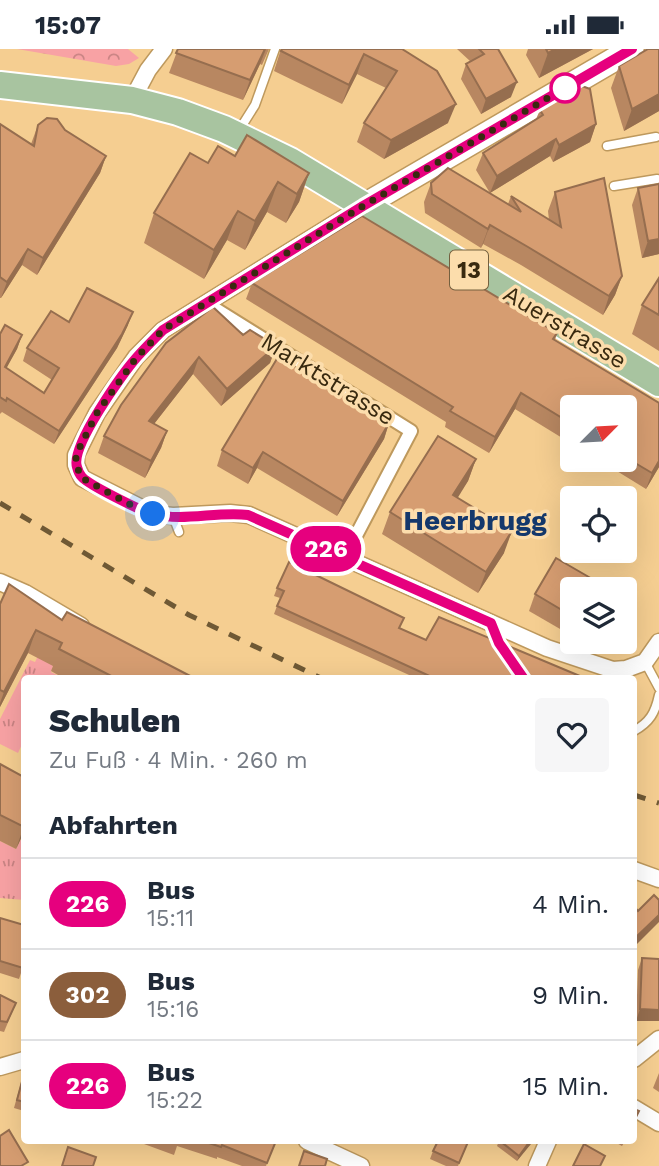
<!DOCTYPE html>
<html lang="de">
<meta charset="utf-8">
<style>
:root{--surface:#fff;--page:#f6f6f7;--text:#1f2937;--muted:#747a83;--line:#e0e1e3}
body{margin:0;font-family:"Work Sans",sans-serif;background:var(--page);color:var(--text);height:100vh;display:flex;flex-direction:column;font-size:26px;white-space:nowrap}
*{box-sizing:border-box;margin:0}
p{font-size:23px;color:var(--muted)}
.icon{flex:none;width:38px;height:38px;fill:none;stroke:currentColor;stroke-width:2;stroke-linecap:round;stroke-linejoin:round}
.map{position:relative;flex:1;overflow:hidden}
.drawer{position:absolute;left:21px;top:626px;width:616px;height:469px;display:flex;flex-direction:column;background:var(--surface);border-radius:7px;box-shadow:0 7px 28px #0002}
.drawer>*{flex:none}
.badge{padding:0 14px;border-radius:23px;font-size:24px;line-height:46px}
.needle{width:46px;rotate:66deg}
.tools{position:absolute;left:560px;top:346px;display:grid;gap:14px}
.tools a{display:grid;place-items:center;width:77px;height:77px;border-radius:7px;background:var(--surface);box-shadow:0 7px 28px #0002;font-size:35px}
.you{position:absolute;width:35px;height:35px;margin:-18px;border:5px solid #fff;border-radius:50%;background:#1a73e8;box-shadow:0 0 0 10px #1a73e833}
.map>.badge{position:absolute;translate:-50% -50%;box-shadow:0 0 0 4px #fff}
h2{padding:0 28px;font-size:26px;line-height:63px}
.round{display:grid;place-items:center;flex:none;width:74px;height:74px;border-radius:7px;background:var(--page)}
.summary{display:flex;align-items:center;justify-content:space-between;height:119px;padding:0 28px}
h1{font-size:33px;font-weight:800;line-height:52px}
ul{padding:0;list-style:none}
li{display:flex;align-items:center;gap:21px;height:91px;padding:0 28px;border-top:2px solid var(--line)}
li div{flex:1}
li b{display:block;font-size:26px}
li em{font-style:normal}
li .badge{min-width:77px;font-weight:700;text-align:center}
.status{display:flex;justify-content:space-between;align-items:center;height:49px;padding:0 35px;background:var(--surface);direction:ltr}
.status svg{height:19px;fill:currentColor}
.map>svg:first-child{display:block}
.grass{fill:url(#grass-tufts)}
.forest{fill:url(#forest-crowns)}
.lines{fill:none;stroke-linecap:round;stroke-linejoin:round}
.service-casing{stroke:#be995d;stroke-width:11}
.pedestrian-casing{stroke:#be995d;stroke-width:16}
.minor-casing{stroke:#be995d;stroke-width:19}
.secondary-casing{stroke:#be995d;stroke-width:26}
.primary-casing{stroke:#fff;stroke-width:30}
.service{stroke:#fff;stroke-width:8}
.pedestrian{stroke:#fff;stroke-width:12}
.minor{stroke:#fff;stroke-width:16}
.secondary{stroke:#fff;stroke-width:23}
.primary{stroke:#a8c4a0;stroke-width:26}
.rail{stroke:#6f5935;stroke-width:5;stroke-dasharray:12 12;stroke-linecap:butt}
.wall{fill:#b88761}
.shaded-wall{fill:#966e4f}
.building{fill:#d69d71;stroke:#966e4f;stroke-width:2}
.line-casing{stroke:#fff;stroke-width:16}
.line{stroke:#e6007e;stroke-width:10}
.walk{stroke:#392a10;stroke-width:7;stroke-dasharray:0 12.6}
.stop-dot{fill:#fff;stroke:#e6007e;stroke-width:3.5}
.labels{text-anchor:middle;stroke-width:7;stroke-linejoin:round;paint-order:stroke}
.shield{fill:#fcddac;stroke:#74603f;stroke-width:2}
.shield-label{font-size:23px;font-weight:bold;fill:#392a10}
.street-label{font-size:24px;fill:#392a10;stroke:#fcddac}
.quarter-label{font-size:28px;font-weight:bold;fill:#14386c;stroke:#fcddac}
</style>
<div class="status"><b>15:07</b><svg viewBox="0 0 49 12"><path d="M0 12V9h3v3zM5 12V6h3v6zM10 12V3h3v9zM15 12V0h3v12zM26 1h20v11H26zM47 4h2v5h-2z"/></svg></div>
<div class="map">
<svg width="659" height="1117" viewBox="0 0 659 1117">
<defs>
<pattern id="grass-tufts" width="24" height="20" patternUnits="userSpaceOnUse" patternTransform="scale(1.75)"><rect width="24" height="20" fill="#f8a2a4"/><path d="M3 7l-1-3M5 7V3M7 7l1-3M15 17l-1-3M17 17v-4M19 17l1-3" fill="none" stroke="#ca8484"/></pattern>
<pattern id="forest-crowns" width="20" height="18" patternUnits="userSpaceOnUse" patternTransform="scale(1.75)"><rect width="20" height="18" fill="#f8a2a4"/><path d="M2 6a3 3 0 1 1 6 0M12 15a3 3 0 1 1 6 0" fill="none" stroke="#ca8484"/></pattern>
</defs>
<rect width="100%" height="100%" fill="#f5ce91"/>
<g class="grass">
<polygon points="44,595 53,617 51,623 63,629 66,623 79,630 24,630 24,691 18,704 0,695 0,670 30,611 35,613"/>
<polygon points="24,784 24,851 0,849 0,792 16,800"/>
</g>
<polygon class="forest" points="17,0 128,0 139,9 129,15 116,17"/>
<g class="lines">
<defs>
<g id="service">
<polyline points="238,83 255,56 275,0"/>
<polyline points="607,97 656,88"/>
<polyline points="614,137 657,130"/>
<polyline points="173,467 179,483"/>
<polyline points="645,613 659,639"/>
<path d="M634 682C650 673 655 664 659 646"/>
</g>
<polyline id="pedestrian" points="206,254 411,382 350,498"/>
<g id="minor">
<polyline points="132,51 148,21 164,0"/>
<polyline points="363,157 163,281 136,308 97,364 76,406 76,416 82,429 153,465 173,467 230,464 249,466 547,599 613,621 626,620 645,613 659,593"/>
<polyline points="0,533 25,544 81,577"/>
<polyline points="634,821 659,830"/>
<polyline points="634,1010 659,990"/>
<polyline points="0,1018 24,1011"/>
<polyline points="634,1059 659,1074"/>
<polyline points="307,1092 361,1117"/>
<polyline points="537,1117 548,1092"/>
</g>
<polyline id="secondary" points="363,157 632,0"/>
<polyline id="primary" points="0,36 132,51 178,63 224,80 290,112 659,334"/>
</defs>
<use href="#service" class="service-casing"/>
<use href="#pedestrian" class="pedestrian-casing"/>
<use href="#minor" class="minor-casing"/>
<use href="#secondary" class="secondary-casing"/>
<use href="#primary" class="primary-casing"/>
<use href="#service" class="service"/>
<use href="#pedestrian" class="pedestrian"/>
<use href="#minor" class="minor"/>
<use href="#secondary" class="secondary"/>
<use href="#primary" class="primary"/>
<g class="rail">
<polyline points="0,454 189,566 323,630"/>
<polyline points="634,746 659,754"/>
</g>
</g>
<g class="wall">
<polygon points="178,0 269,0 262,16 260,15 243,51 169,24"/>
<polygon points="281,0 402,0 448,74 384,110 357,93 364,74 386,39 357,25 342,55 274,22"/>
<polygon points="457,0 498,0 511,48 481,65 461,30 466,15 470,12"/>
<polygon points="528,0 593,0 539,29 526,6"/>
<polygon points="659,0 659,62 624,82 611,39 619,17"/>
<polygon points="540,61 596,75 590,93 553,113 550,107 490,144 476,121 483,104 536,70"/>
<polygon points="0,75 31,95 38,76 65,81 106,107 100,124 37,226 22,216 1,249 0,249"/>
<polygon points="235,107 309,124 299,153 286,174 267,163 245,201 227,191 204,230 144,194 154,164 208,114"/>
<polygon points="431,134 508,155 511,147 549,171 548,162 555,143 622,227 615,246 603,266 521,216 483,195 481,199 425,164 424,153"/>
<polygon points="659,135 659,205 642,209 632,156 638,139"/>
<polygon points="362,167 557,284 555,291 659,354 659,418 646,440 599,411 625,411 625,359 572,359 572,395 515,360 489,404 445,378 446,373 246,250 252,234"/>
<polygon points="659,229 659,302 632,285 642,256"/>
<polygon points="69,273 128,276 117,299 54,395 2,363 0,365 0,285 22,286 17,300 6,319 44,344 52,331 23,312 27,299"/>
<polygon points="243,286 276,297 270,314 221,357 193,325 154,375 167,382 161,399 145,429 98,404 104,387 166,294"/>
<polygon points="389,374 384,390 337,467 257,419 248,435 217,417 222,401"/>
<polygon points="476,410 468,432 457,448 504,504 478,544 382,485 390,463"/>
<polygon points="277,539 400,579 426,591 587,630 418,630 274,565 280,549 274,547"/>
<polygon points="572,541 572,574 567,584 529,562 535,545"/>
<polygon points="0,555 62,571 196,630 65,630 51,622 53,617 28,604 0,658"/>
<polygon points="0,715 24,728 24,783 16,800 0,792"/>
<polygon points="0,870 24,915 19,930 0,924"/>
<polygon points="642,909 659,910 659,972 636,972 638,921"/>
<polygon points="0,946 16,954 4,983 0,982"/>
<polygon points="24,1023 24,1062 14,1059"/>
<polygon points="659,1024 659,1043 653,1039"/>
<polygon points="145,1092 276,1092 266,1117 242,1117 217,1108 217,1110 177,1097 174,1106 144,1095"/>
<polygon points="499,1092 532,1092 517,1112 497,1097"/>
<polygon points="613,1092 625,1092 622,1097"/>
<polygon points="465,1101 458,1117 446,1117 430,1110 433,1102"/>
</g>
<g class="shaded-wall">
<polygon points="266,0 260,15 243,51 250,31"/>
<polygon points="555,0 593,0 539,29 548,4"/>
<polygon points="364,5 357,25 342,55 349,36"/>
<polygon points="517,33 511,48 481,65 486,50"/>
<polygon points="659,45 659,62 624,82 632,60"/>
<polygon points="456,55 448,74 384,110 391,91"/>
<polygon points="596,75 590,93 553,113 559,96"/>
<polygon points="556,90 550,107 490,144 497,127"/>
<polygon points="106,107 100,124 37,226 43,209"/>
<polygon points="309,124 299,153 286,174 297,145"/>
<polygon points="278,133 267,163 245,201 255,172"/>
<polygon points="238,162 227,191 204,230 214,201"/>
<polygon points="490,176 483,195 481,199 488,180"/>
<polygon points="659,190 659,205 642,209 648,192"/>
<polygon points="28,200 22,216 1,249 7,233"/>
<polygon points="622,227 615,246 603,266 609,247"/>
<polygon points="133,263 128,276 117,299 54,395 59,382"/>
<polygon points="22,286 17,300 0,331 5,318"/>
<polygon points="276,297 270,314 221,357 227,340"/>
<polygon points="199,308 193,325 143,389 149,372"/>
<polygon points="521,344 515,360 489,404 495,388"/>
<polygon points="389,374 384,390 337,467 343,452"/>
<polygon points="167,382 161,399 145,429 151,412"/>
<polygon points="263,403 257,419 248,435 253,419"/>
<polygon points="476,410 468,432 446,468 453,446"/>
<polygon points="659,412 659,418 646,440 652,424"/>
<polygon points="512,482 504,504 478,544 486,523"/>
<polygon points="36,581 28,604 0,658 0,654 4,643"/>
<polygon points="24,777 24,783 16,800"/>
<polygon points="659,866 659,873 634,898 634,890"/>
<polygon points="640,960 659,961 659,972 636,972"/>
<polygon points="530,1092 532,1092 531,1095 517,1112 519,1107"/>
</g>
<g class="building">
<polygon points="178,0 265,0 250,31 176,4"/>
<polygon points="282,0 402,0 437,22 456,55 391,91 364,74 397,22 364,5 349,36 281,2"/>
<polygon points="479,0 498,0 517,33 486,50 466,15 484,5"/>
<polygon points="546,0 555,0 548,4"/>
<polygon points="648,0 659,0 659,45 632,60 619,17"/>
<polygon points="582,37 590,40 596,75 559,96 556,90 497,127 483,104 543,66 540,61"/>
<polygon points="47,69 57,70 65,81 106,107 43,209 28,200 7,233 0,228 0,75 34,97 38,76"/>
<polygon points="247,86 309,124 297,145 278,133 255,172 238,162 214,201 154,164 190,104 208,114 218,97 235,107"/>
<polygon points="448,119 521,163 511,147 561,178 555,143 604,129 622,227 609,247 528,198 490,176 488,180 432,145 431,134"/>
<polygon points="659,135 659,190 648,192 638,139"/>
<polygon points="362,167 557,284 553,290 659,354 659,412 652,424 625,408 625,359 572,359 572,375 521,344 495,388 450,362 453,358 252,234"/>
<polygon points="659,229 659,266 642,256"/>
<polygon points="87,239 133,263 122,285 59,382 7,349 6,352 0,348 0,285 5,276 22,286 5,318 44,344 59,319 27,299 51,262 69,273"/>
<polygon points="213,258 243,286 250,281 276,297 227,340 199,308 149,372 167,382 151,412 104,387 121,356 166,294"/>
<polygon points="278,308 389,374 343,452 263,403 253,419 222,401"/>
<polygon points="438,387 476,410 453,446 512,482 486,523 390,463"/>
<polygon points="556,509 594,531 588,541 572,541 572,567 535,545"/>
<polygon points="289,513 404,569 399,579 426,591 439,568 587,630 436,630 277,557 284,542 277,539"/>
<polygon points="9,535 62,571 67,563 196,630 129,630 126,629 125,630 117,630 59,600 62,594 36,581 4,643 0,641 0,555"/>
<polygon points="0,715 24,728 24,778 0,766"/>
<polygon points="654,846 659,851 659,866 634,890 634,857 638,862"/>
<polygon points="0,869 24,876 24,915 23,919 0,912"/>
<polygon points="642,909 659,910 659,961 640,960"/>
<polygon points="0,946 16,954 7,973 0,972"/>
<polygon points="24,1025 24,1053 17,1051"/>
<polygon points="634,1060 639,1062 634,1072"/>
<polygon points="9,1081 28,1113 21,1117 0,1117 0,1087"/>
<polygon points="203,1092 276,1092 267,1114 222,1096 221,1098"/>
<polygon points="438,1092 466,1092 468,1093 459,1114 433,1102"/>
<polygon points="500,1092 530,1092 519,1107"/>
<polygon points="584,1095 605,1107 600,1117 573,1117"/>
<polygon points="68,1098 96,1108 93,1117 62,1117"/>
<polygon points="304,1102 327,1110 325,1117 299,1117"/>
</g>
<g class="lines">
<defs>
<path id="line" d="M524 630 499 594 491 574 248 466C217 462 184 473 153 465 141 462 89 436 82 428 79 425 78 422 77 418 70 398 122 325 137 308 145 299 154 290 163 281L363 157 632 0"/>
</defs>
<use href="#line" class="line-casing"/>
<use href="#line" class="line"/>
<polyline class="walk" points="153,465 131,456 82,429 76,416 76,406 97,364 136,309 163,281 206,254 363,157 565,39"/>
</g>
<circle class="stop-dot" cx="565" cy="39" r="14"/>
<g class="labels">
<rect class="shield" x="450" y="201.5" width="38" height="39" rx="5"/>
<g class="shield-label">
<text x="469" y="229">13</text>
</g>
<g class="street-label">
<text transform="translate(565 278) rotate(31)" y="8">Auerstrasse</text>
<text transform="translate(328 330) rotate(32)" y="8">Marktstrasse</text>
</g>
<g class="quarter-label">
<text x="475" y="481">Heerbrugg</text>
</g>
</g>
</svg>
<div class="tools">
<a><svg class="needle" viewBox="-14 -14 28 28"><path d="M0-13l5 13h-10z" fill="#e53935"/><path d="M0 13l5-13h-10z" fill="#747a83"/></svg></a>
<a><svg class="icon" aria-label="locate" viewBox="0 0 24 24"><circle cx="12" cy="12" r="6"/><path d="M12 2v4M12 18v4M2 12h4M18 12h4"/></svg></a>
<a><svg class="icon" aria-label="layers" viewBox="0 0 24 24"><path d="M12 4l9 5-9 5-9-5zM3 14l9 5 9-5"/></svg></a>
</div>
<div class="you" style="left:153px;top:465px"></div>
<b class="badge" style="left:326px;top:500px;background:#e6007e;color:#fff">226</b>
<section class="drawer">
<div class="summary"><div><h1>Schulen</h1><p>Zu Fuß · 4 Min. · 260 m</p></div><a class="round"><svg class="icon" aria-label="heart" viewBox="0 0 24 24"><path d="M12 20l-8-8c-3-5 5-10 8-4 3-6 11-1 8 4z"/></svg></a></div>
<h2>Abfahrten</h2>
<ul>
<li><span class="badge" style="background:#e6007e;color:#fff">226</span><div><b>Bus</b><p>15:11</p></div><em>4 Min.</em></li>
<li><span class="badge" style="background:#8b5e3c;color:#fff">302</span><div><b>Bus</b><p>15:16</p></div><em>9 Min.</em></li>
<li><span class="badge" style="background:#e6007e;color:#fff">226</span><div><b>Bus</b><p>15:22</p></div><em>15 Min.</em></li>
</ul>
</section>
</div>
